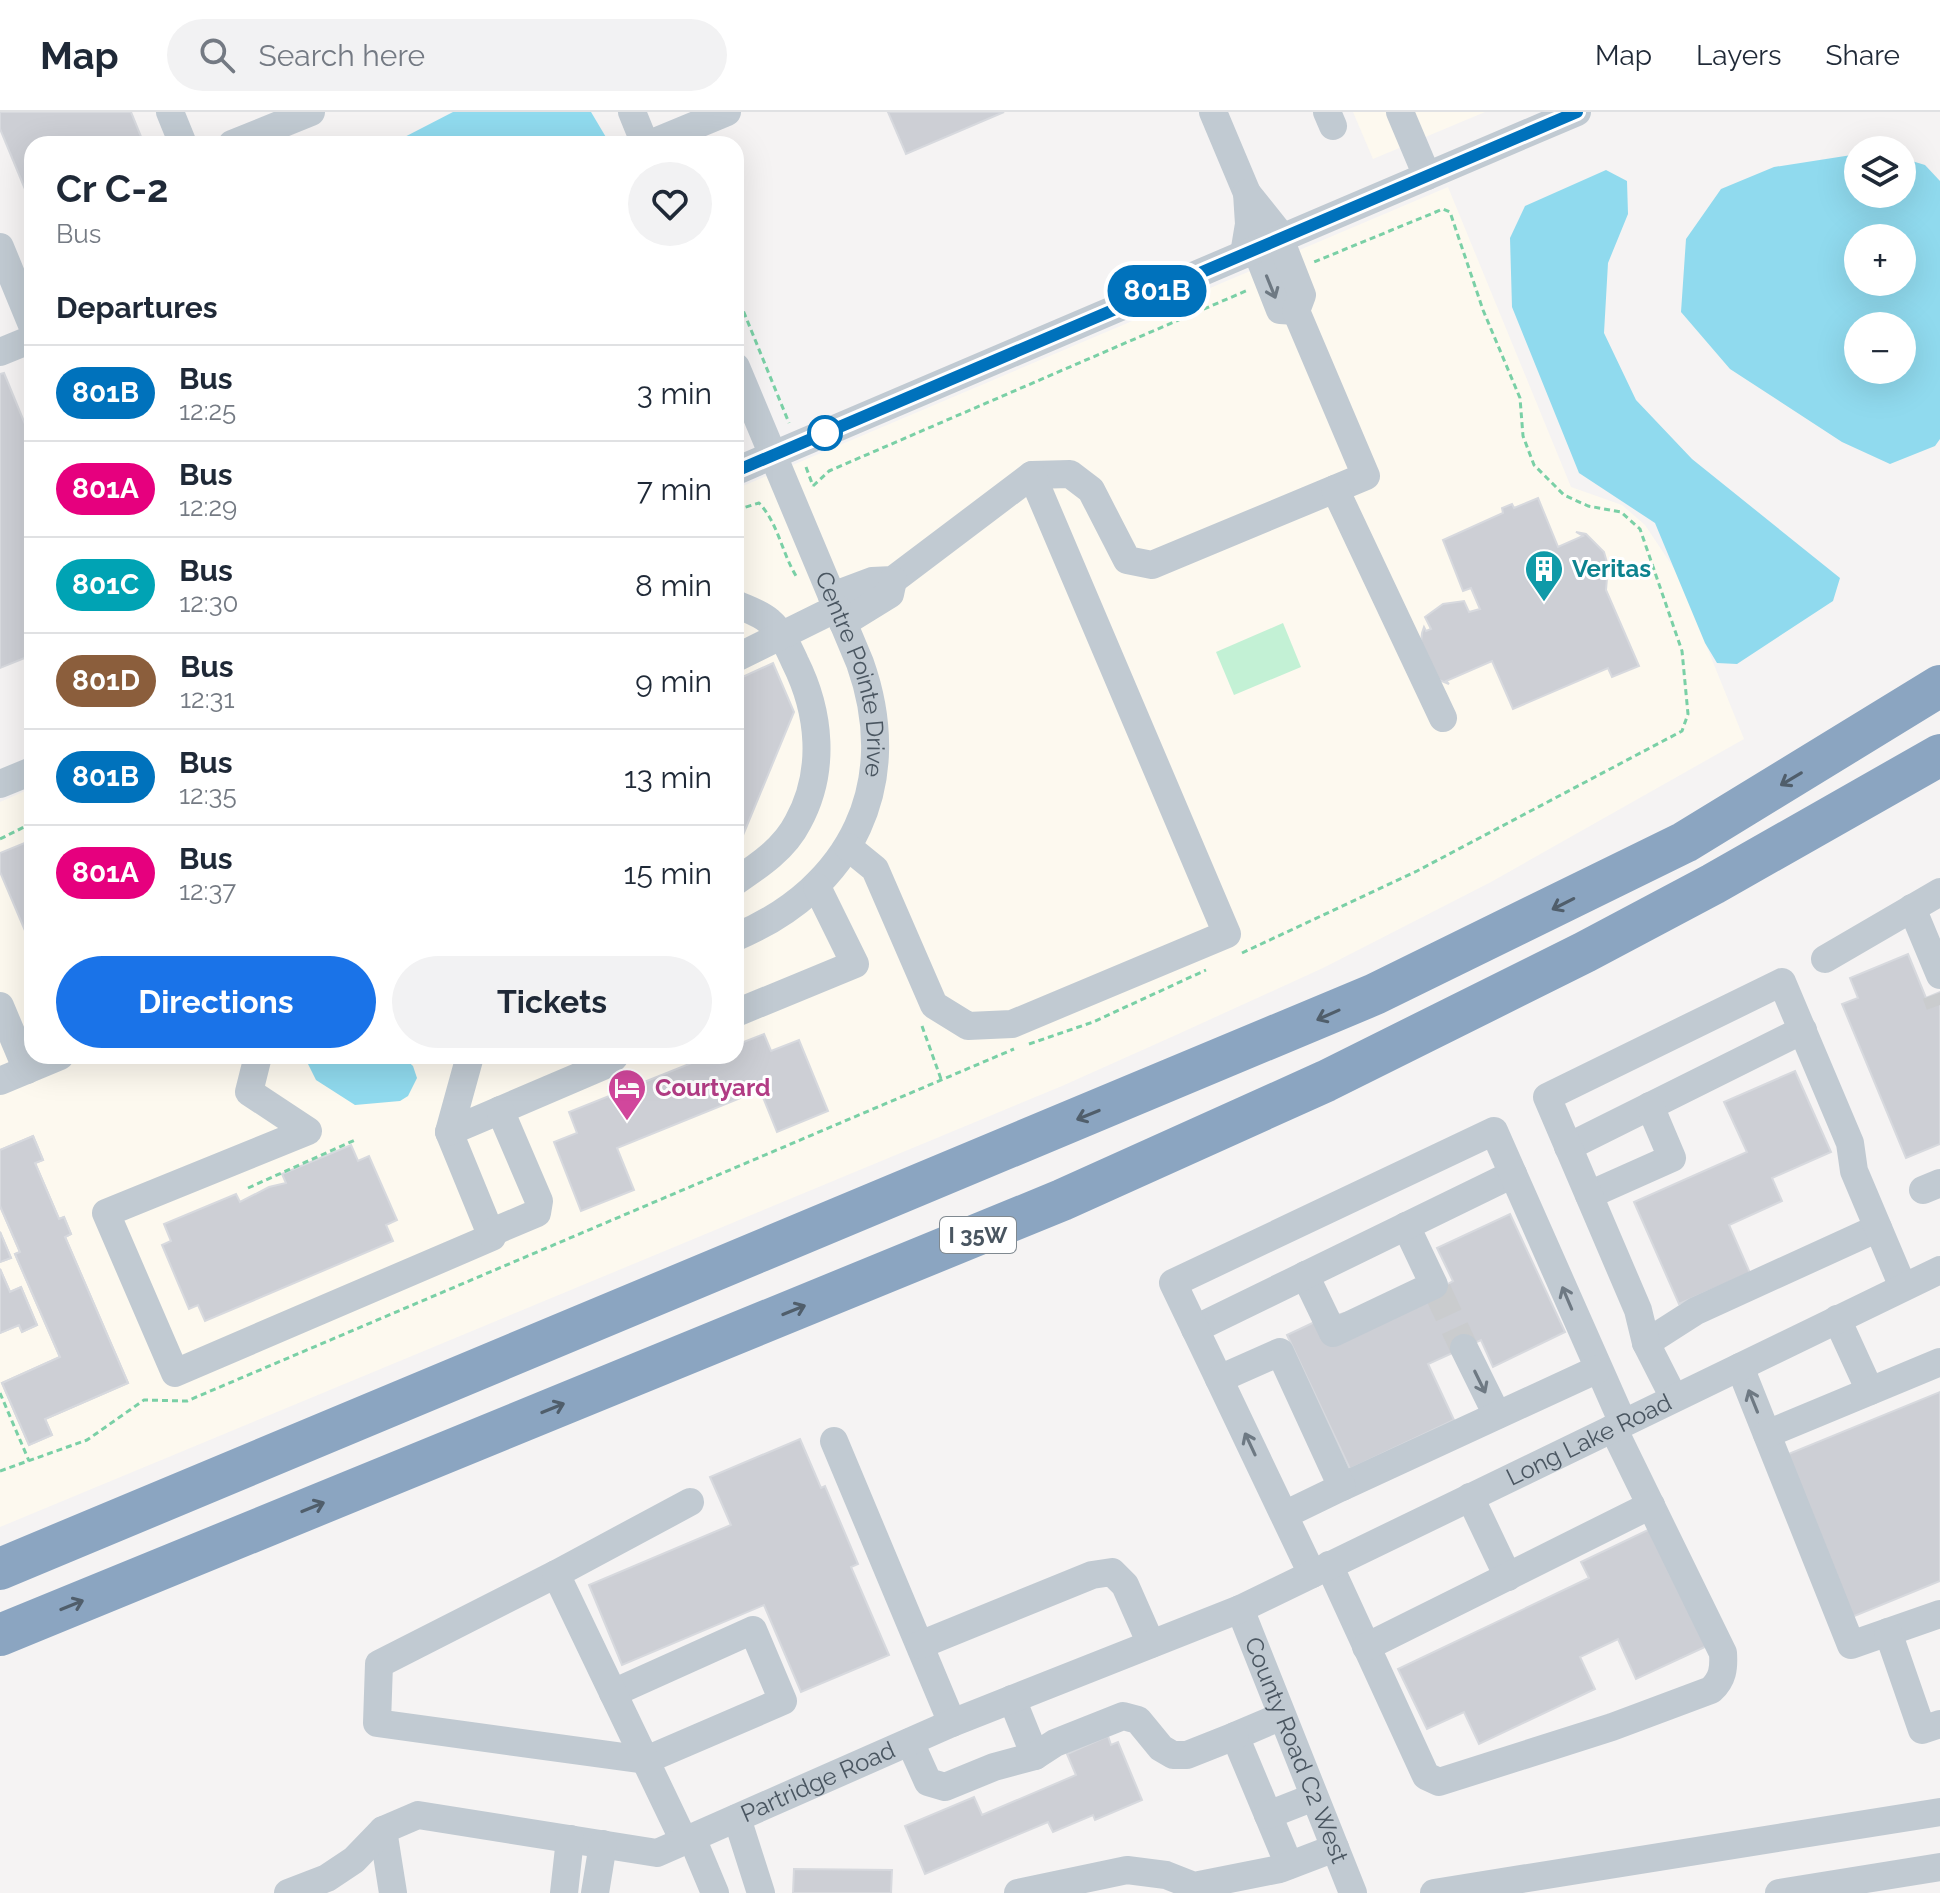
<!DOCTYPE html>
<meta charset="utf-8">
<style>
:root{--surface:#fff;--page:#f2f2f3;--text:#1f2937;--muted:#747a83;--line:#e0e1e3;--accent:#1a73e8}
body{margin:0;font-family:Raleway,sans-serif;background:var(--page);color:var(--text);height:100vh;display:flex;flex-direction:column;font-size:30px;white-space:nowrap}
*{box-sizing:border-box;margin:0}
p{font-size:26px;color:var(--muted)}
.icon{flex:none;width:44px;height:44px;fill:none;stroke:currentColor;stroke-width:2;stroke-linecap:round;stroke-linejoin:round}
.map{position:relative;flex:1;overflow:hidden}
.side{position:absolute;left:24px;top:24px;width:720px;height:928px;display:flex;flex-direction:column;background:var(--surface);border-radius:24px;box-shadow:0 8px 32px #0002}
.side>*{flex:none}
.badge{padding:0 16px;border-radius:26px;font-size:28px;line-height:52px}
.controls{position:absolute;left:1844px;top:24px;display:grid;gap:16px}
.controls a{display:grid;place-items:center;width:72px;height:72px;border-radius:50%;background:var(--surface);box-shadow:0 8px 32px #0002;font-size:40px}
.map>.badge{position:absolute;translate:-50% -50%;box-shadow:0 0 0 4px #fff}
h2{padding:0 32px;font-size:30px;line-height:72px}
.round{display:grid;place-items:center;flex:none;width:84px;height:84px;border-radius:42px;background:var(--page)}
.head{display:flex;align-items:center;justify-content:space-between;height:136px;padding:0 32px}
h1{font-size:38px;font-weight:700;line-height:60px}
.action{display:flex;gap:16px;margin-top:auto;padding:16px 32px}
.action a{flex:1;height:92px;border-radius:48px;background:var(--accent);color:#fff;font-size:32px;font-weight:700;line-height:92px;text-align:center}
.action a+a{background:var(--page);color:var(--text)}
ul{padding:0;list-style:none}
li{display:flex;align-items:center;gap:24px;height:96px;padding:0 32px;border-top:2px solid var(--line)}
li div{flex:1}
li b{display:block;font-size:30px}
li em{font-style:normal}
li .badge{min-width:88px;font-weight:700;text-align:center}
header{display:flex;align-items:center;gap:48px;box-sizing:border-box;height:112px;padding:0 40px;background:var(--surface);border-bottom:2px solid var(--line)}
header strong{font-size:38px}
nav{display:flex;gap:44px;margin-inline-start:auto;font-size:28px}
.search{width:560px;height:72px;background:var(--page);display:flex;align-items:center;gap:20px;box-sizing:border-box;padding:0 28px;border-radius:44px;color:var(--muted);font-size:30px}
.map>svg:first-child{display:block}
.commercial{fill:#fdf9ef}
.green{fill:#c3f1d5}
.water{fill:#90daee;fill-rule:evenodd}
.building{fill:#cdcfd5;stroke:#d7d9de;stroke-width:2}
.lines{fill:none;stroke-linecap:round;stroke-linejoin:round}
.minor-tunnel{stroke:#caccce;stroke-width:28;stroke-dasharray:28 14;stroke-linecap:butt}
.path{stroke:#7ad0a6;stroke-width:3;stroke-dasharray:6 4;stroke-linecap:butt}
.minor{stroke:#c1cad2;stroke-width:28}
.highway{stroke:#8ba5c1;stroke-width:42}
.oneway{stroke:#6e7983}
.oneway2{stroke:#505e6b}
.line-casing{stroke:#fff;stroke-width:18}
.line{stroke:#0072bc;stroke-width:12}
.stop-dot{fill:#fff;stroke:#0072bc;stroke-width:4}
.labels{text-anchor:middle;stroke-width:6;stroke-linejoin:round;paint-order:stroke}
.shield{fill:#fff;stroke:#808990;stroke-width:2}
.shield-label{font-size:22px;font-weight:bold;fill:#4a5661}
.culture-label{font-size:24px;font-weight:bold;fill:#0d838f;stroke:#fff;text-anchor:start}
.street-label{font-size:24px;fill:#4a5661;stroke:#fff}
.hotel-label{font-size:24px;font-weight:bold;fill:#b23c85;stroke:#fff;text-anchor:start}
</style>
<header>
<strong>Map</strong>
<div class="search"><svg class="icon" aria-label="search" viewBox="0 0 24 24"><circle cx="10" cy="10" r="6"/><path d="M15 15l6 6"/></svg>Search here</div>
<nav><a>Map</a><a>Layers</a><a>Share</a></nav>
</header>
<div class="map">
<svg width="1940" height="1781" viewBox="0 0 1940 1781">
<rect width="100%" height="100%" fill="#f5f3f3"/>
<g class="commercial">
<polygon points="1353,0 1485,0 1373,47"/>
<polygon points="1448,75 1571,375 1622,393 1645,413 1677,461 1744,627 1491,770 1323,856 1176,923 1062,974 0,1415 0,690 32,676 32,944 736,944 736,377"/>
</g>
<polygon class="green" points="1283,511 1301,555 1234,583 1216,540"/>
<g class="water">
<polygon points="453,0 591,0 610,32 391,32"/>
<path d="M1858 42V82H1902V46L1925 53 1940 69V327L1935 334 1890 352 1842 330 1730 257 1681 200 1686 127 1721 77 1774 55ZM1902 126V170H1858V126ZM1858 214H1902V258H1858Z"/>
<polygon points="1606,58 1627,69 1628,102 1608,151 1604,221 1636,288 1692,347 1840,466 1833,489 1737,552 1717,551 1705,531 1655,411 1579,361 1512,195 1510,126 1525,94"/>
<polygon points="304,944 345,944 388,951 404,946 413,954 417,966 408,984 400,989 355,993 316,968"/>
</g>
<g class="building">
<polygon points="0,0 131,0 144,32 32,32 32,94 0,17"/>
<polygon points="888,0 1004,0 906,42"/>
<polygon points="4,261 32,329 32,543 0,556 0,262"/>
<polygon points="1538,386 1558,435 1583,424 1576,420 1586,422 1604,440 1608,454 1606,478 1639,554 1612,565 1608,556 1513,597 1492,549 1446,569 1449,572 1434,566 1420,541 1422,521 1424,515 1426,519 1431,517 1425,505 1443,492 1464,489 1469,500 1480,497 1471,476 1463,479 1443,428 1503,401 1502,396 1512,392 1514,396"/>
<polygon points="773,551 794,600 741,728 736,731 736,568"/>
<polygon points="32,728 32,835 0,760 0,741"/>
<polygon points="1908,842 1926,886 1940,880 1940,1032 1906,1046 1842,892 1858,886 1850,866"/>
<polygon points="764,922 771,939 799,928 828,999 777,1020 760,978 617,1036 634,1078 581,1099 554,1030 577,1021 569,1000 709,944 736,944 736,933"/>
<polygon points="1795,959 1831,1040 1772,1066 1782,1089 1729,1113 1750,1161 1679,1192 1634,1090 1747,1040 1724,990"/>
<polygon points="33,1024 43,1048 35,1051 59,1107 64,1105 71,1122 65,1125 128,1271 45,1307 52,1323 29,1333 2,1271 60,1245 15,1142 20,1140 0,1094 0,1038"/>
<polygon points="33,1024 43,1048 35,1051 59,1107 64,1105 71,1122 65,1125 128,1271 45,1307 52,1323 29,1333 2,1271 60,1245 15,1142 20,1140 0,1094 0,1038"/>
<polygon points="351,1033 358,1049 369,1044 397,1108 386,1113 393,1129 205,1209 198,1193 189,1197 162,1133 171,1129 164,1112 236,1082 240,1090 269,1075 286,1071 282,1062"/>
<polygon points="1510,1102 1565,1220 1493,1255 1481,1228 1428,1252 1454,1308 1350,1357 1287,1223 1321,1207 1437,1178 1453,1169 1437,1136"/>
<polygon points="0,1120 11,1146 0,1150"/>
<polygon points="0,1120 11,1146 0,1150"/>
<polygon points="0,1157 10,1180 21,1175 37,1213 22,1220 19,1213 0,1221"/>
<polygon points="0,1157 10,1180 21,1175 37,1213 22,1220 19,1213 0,1221"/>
<polygon points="1940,1280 1940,1469 1852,1505 1786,1343"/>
<polygon points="800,1327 821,1376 825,1374 858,1452 851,1455 889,1543 801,1580 764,1493 622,1553 589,1473 731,1413 710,1365"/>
<polygon points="1652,1416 1707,1534 1636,1567 1618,1527 1580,1545 1595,1577 1479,1632 1464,1600 1427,1617 1398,1557 1589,1466 1581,1450"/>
<polygon points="1108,1624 1111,1633 1118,1630 1142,1688 1095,1708 1093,1703 1053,1720 1048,1710 925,1762 905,1714 974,1685 982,1703 1076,1663 1067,1642"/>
<polygon points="794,1757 892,1758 891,1781 793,1781"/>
</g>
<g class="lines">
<g class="minor-tunnel">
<polyline points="1936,882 1940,893"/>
<polyline points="1437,1178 1464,1236"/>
</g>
<g class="path">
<polyline points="736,181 789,311"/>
<polyline points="806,355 813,374"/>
<polyline points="813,374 829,359 1248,178"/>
<path d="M736 398 759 391C779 412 782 443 798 467"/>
<polyline points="0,727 32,711"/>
<polyline points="1242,841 1417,759 1682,619 1688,602 1682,539 1640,417 1621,400 1588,394 1564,383 1534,353 1523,324 1520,286 1483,198 1450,100 1443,97 1314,150"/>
<polyline points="922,914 941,967"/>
<polyline points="1029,932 1093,910 1206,858"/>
<polyline points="248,1076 355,1028"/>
<polyline points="0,1281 29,1349"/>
<polyline points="0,1359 87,1328 144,1288 187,1289 1014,937"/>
</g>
<g class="minor">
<polyline points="170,0 183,32"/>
<polyline points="632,0 645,32"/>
<polyline points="1213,0 1247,81"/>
<polyline points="1327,0 1333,14"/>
<polyline points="1400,0 1427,64"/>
<polyline points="232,32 311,0"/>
<polyline points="650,32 727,0"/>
<polyline points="0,135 32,213"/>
<polyline points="1256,137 1280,198 1296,199"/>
<polyline points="1244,142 1249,112 1247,81 1283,126"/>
<polyline points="0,240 32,227"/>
<path id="s1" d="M736 255 860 551C903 672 852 776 736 825"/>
<polyline points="736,359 1577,0"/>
<polyline points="1032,363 1070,362 1091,378 1127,448 1152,453 1366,364 1296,199 1302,183 1280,127"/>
<polyline points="1335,377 1443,606"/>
<polyline points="832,484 872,469 893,468 1032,363 1227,822 1012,912 968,914 934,893 875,757 848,735"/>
<path d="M736 492C746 497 760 501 769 509 782 520 788 535 795 550 820 600 826 659 798 710 785 736 760 753 736 769"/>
<polyline points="843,511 890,482 893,468"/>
<polyline points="736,546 837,496"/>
<polyline points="0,672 32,659"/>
<polyline points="1912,796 1940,863"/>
<polyline points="1825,847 1940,780"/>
<polyline points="0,894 27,958"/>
<polyline points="736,901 855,852 817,775"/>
<polyline points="258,944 249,980 308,1019 106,1101 175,1261 492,1125 449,1020"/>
<polyline points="470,944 449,1020 608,952 615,944"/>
<polyline points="0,969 60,944"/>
<polyline points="1568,1035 1803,918"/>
<polyline points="1923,1078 1940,1071"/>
<polyline points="1589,1083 1672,1046 1650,994"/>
<polyline points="490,1121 537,1101 539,1089 500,998"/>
<polyline points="1305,1163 1333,1221 1434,1173 1406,1114"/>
<polyline points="1837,1207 1870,1279"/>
<polyline points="1195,1217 1513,1062"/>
<polyline points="1646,1231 1696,1199 1878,1116"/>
<polyline points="1464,1236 1497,1303"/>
<polyline points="1740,1255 1851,1533 1940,1502"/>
<polyline points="1219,1267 1173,1171 1494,1019 1623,1311"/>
<polyline points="1674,1286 1646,1231 1638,1198 1547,985 1782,870 1850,1031 1854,1059 1903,1175"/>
<polyline points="1767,1322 1940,1250"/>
<polyline points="834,1329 952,1611"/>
<polyline points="1342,1375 1598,1257"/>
<polyline points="1470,1385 1508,1465"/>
<polyline points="1284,1403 1342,1375 1280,1240 1219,1267 1312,1462"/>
<path d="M1329 1453 1426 1664 1439 1670 1612 1615 1711 1578C1723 1567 1724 1556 1723 1541L1613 1316"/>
<polyline points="556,1462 379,1552 377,1611 646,1648 783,1589 753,1518 613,1581"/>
<path id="s2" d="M1240 1497 1353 1781"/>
<polyline points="1888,1520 1922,1618 1940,1612"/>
<polyline points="920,1533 1092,1463 1112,1460 1125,1473 1151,1532"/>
<polyline points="1366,1535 1651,1393"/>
<polyline points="1012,1587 1035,1644"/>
<polyline points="1282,1604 1235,1624 1289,1753"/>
<polyline points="910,1630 928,1670 945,1675 994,1655 1035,1644 1055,1631 1123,1604 1138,1608 1161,1636 1173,1643 1187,1643 1235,1624"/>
<polyline points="1268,1703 1314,1685"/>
<polyline points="737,1706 761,1781"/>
<polyline points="383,1718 393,1781"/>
<polyline points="692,1726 715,1781"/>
<polyline points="684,1729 556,1462 690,1390"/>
<path id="s3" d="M288 1781 327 1766 354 1748 383 1718 418 1703 657 1741 952 1611 1240 1497 1940 1158"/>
<polyline points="564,1781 570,1727"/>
<polyline points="595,1781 603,1732"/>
<polyline points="1018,1781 1127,1758 1166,1763 1194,1774 1280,1757 1335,1736"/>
<polyline points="1434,1781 1940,1700"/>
<polyline points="1779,1781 1940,1755"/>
</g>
<g class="highway">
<polyline points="0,1457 1375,882 1685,730 1940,574"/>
<polyline points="0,1523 1062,1088 1326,969 1585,840 1713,772 1940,643"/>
</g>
</g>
<defs><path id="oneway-shaft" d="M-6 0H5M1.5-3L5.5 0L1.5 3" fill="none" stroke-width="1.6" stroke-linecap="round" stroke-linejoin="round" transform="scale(2)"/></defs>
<g class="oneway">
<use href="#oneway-shaft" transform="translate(1271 175) rotate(68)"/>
<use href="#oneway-shaft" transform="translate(1567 1186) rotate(-113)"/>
<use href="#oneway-shaft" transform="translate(1480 1270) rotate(64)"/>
<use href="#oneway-shaft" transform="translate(1753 1289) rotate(-112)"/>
<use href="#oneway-shaft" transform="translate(1250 1332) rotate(-115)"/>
</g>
<g class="oneway2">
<use href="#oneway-shaft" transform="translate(1791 667) rotate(149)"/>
<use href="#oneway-shaft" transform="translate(1563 792) rotate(153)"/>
<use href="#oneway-shaft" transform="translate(1328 903) rotate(156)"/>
<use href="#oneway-shaft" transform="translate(1088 1003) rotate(158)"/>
<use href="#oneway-shaft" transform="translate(794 1198) rotate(-22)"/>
<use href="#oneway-shaft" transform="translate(553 1296) rotate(-22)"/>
<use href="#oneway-shaft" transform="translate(313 1395) rotate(-22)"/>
<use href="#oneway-shaft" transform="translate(72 1493) rotate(-22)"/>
</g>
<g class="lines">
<defs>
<polyline id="line" points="736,359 1577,0"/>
</defs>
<use href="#line" class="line-casing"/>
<use href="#line" class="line"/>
</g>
<defs>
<symbol id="building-pin" viewBox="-11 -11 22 30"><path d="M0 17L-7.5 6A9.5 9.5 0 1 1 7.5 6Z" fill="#0f9aa8" stroke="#fff"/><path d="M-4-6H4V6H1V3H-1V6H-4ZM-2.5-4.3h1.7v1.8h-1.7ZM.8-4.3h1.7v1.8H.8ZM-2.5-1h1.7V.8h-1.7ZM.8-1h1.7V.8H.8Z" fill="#fff"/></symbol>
<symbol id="hotel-pin" viewBox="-11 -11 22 30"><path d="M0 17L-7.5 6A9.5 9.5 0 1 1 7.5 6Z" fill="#d1479c" stroke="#fff"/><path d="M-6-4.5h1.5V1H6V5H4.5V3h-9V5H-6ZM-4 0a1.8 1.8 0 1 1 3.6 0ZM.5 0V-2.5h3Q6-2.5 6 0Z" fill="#fff"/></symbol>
</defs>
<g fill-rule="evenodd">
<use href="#building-pin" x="1522" y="435" width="44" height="60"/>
<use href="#hotel-pin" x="605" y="954" width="44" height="60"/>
</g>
<circle class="stop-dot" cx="825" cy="321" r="16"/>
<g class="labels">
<rect class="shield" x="940" y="1105" width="76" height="36" rx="6"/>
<g class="shield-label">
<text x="978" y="1131">I 35W</text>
</g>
<g class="culture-label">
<text x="1572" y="465">Veritas</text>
</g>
<g class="street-label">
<text dy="8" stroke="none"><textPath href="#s1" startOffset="330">Centre Pointe Drive</textPath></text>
<text dy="8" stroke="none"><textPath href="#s3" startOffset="1416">Long Lake Road</textPath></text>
<text dy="8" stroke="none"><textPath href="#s2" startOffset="152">County Road C2 West</textPath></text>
<text dy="8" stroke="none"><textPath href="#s3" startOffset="572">Partridge Road</textPath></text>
</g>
<g class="hotel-label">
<text x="655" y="984">Courtyard</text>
</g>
</g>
</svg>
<div class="controls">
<a><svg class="icon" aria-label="layers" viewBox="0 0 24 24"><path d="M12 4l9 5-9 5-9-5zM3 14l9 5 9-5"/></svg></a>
<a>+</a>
<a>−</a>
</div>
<b class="badge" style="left:1157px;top:179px;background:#0072bc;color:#fff">801B</b>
<section class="side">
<div class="head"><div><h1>Cr C-2</h1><p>Bus</p></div><a class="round"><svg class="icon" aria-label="heart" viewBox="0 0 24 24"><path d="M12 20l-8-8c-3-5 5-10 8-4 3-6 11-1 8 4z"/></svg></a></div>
<h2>Departures</h2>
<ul>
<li><span class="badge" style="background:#0072bc;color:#fff">801B</span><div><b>Bus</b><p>12:25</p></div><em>3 min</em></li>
<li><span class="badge" style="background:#e6007e;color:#fff">801A</span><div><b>Bus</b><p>12:29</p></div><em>7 min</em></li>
<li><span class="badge" style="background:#00a3b4;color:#fff">801C</span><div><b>Bus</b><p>12:30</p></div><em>8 min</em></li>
<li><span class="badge" style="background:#8b5e3c;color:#fff">801D</span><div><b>Bus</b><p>12:31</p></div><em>9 min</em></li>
<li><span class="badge" style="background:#0072bc;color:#fff">801B</span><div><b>Bus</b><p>12:35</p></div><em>13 min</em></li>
<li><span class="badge" style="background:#e6007e;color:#fff">801A</span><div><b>Bus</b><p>12:37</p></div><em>15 min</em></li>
</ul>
<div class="action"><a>Directions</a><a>Tickets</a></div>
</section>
</div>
